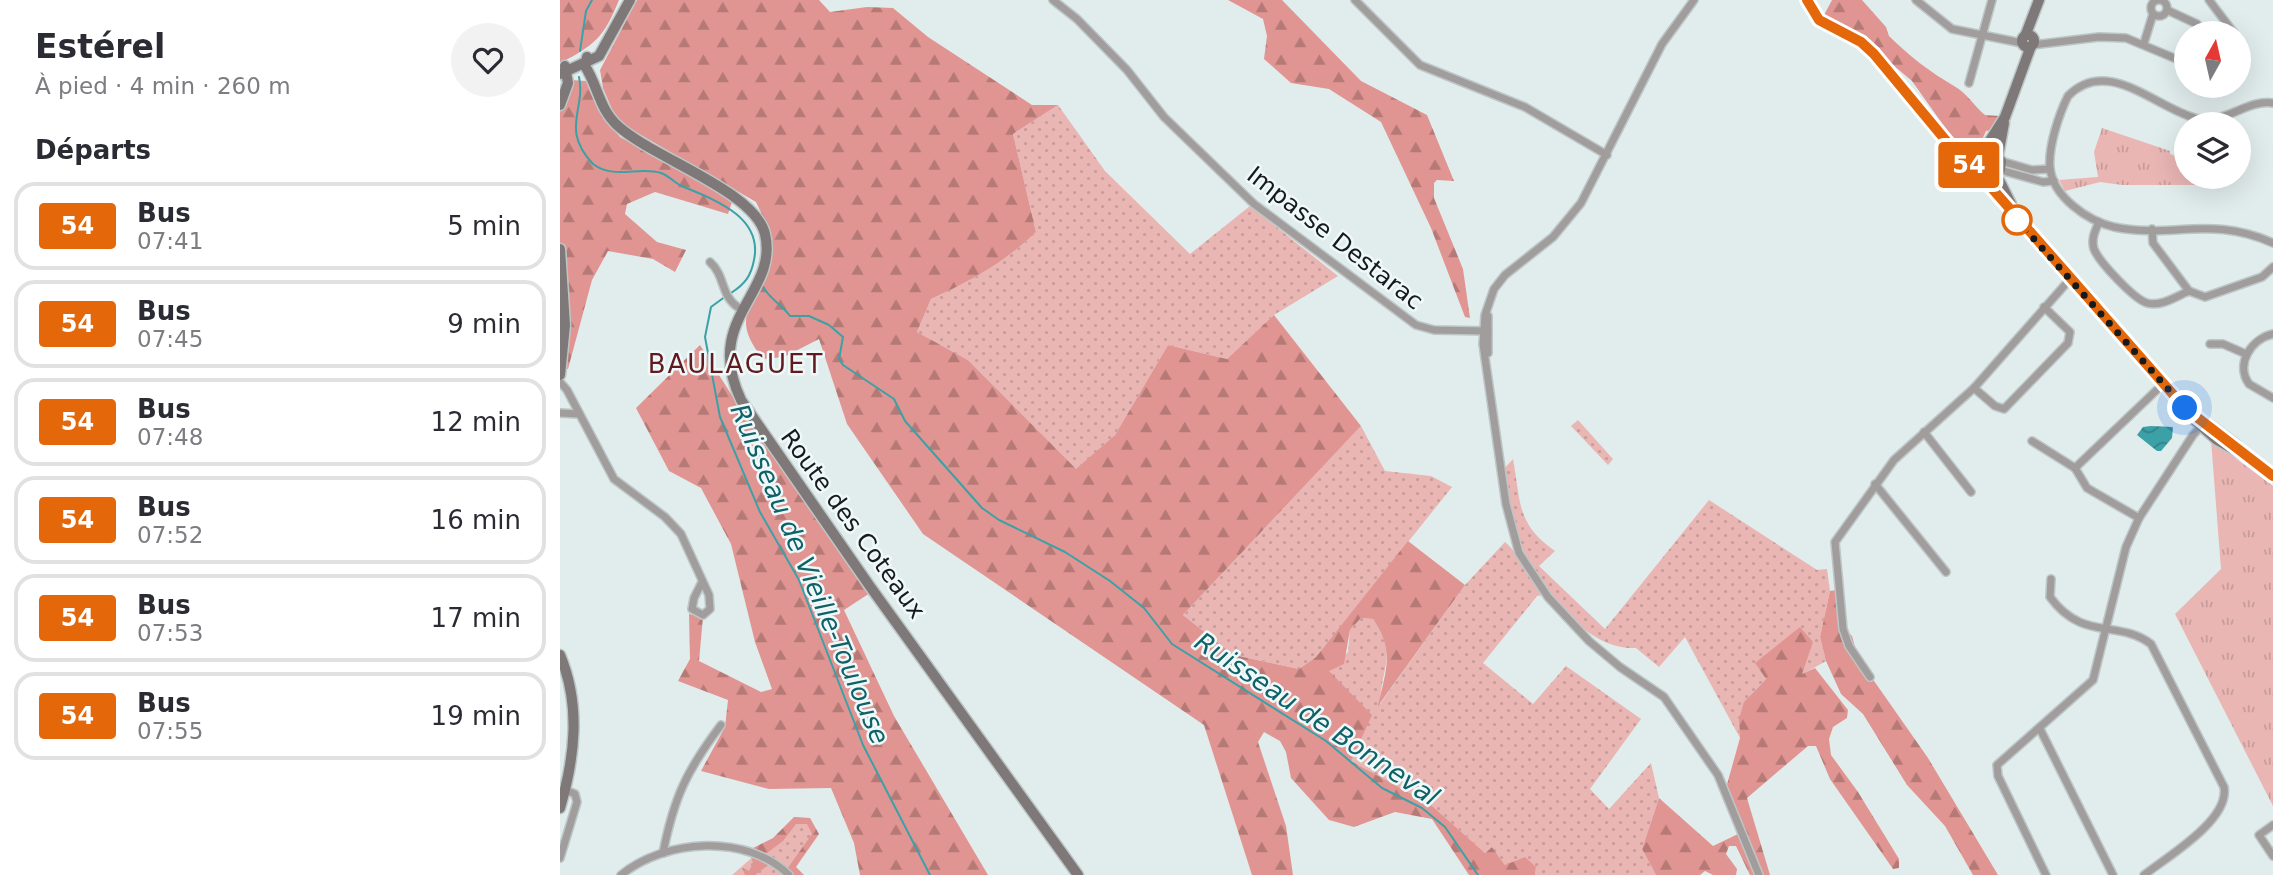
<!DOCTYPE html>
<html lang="fr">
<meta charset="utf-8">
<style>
:root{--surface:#fff;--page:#f2f2f3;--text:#2b2b33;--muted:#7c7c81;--line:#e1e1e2}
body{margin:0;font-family:"DejaVu Sans",sans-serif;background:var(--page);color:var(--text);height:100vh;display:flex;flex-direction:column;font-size:26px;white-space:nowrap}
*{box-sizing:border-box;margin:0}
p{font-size:23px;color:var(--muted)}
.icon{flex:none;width:38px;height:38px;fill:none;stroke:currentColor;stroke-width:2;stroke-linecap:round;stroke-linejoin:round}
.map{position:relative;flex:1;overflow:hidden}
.sheet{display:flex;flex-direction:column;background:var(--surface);width:560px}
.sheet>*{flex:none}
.badge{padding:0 14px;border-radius:5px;font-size:24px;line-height:46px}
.needle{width:46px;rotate:8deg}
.tools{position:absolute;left:1614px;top:21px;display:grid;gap:14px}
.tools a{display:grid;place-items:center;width:77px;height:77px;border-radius:50%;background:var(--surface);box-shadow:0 7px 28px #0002;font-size:35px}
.you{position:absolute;width:35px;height:35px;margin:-18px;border:5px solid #fff;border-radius:50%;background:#1a73e8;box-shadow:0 0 0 10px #1a73e833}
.map>.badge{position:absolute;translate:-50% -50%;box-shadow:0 0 0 4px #fff}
h2{padding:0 35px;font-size:26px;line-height:63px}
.round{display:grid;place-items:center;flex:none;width:74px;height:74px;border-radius:37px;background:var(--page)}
.headline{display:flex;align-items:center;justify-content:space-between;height:119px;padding:0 35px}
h1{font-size:33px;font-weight:800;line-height:52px}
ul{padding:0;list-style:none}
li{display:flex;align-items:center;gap:21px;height:88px;margin:0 14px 10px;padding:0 21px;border:4px solid var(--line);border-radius:21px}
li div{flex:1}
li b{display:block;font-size:26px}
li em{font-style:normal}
li .badge{min-width:77px;font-weight:700;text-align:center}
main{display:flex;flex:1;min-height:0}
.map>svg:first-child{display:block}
.grass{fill:url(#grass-dots)}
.forest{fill:url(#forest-firs)}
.park{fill:url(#park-tufts)}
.water{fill:url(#water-waves)}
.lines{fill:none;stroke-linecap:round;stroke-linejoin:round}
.stream{stroke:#3ba1a7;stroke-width:2}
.street-casing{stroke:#bdc6c6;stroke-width:10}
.secondary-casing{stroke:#bdc6c6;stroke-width:13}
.street{stroke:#a19d9d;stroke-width:7}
.secondary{stroke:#7f7878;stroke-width:10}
.line-casing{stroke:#fff;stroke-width:16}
.line{stroke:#e46809;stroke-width:10}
.walk{stroke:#171a1b;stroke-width:7;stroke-dasharray:0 12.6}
.stop-dot{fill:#fff;stroke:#e46809;stroke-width:3.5}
.labels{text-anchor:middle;stroke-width:5;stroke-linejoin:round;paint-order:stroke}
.street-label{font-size:24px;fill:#171a1b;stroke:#eff9fa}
.neighbourhood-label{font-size:26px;letter-spacing:2px;fill:#601b1e;stroke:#eff9fa}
.water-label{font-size:26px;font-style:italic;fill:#0e6267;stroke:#eff9fa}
</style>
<main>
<section class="sheet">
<div class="headline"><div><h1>Estérel</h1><p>À pied · 4 min · 260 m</p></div><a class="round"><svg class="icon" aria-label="heart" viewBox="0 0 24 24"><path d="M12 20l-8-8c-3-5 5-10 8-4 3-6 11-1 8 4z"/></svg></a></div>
<h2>Départs</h2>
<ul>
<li><span class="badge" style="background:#e46809;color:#fff">54</span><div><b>Bus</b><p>07:41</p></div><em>5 min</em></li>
<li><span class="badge" style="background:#e46809;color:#fff">54</span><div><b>Bus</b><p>07:45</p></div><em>9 min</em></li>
<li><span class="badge" style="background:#e46809;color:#fff">54</span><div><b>Bus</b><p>07:48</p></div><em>12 min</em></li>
<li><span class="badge" style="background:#e46809;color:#fff">54</span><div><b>Bus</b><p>07:52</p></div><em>16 min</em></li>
<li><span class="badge" style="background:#e46809;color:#fff">54</span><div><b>Bus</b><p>07:53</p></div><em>17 min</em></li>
<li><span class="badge" style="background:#e46809;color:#fff">54</span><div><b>Bus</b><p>07:55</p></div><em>19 min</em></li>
</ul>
</section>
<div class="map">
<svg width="1713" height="875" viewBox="0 0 1713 875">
<defs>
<pattern id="grass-dots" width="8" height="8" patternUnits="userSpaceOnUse" patternTransform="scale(1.75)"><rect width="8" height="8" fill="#e9b6b4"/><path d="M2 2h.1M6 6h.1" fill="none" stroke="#c79c9a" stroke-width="1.8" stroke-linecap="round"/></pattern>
<pattern id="forest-firs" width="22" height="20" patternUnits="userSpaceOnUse" patternTransform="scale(1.75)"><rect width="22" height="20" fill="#e19592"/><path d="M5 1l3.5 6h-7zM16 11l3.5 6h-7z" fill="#b57976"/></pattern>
<pattern id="park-tufts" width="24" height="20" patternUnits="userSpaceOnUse" patternTransform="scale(1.75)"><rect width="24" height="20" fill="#e9b6b4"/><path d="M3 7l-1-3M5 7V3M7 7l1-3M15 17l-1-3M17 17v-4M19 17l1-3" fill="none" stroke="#c79c9a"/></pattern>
<pattern id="water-waves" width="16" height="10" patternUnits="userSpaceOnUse" patternTransform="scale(1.75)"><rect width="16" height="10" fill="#3ba1a7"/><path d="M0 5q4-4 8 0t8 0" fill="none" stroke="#318287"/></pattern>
</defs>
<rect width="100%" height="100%" fill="#e1ecec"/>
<g class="grass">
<path d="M498 105 545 171 630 254 690 206 778 276 714 315 667 359 608 345 555 435 516 470 408 360 357 332 371 299C411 281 444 263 476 232L453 134Z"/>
<polygon points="1018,420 1053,459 1048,465 1011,426"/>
<polygon points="801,426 825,471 871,476 892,487 756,657 739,669 674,655 623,615"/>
<path d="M953 459C961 502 956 524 995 551L979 566 1045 629 1149 500 1257 570 1267 569 1270 591 1260 637 1266 661 1241 675 1196 664 1206 679C1185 700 1178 707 1180 738L1125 637 1099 667 1076 648C1025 651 975 583 958 539 949 518 947 492 943 470Z"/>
<path d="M945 542C956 550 972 581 982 595L977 596 923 663 973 704 1006 666 1081 719 1030 789 1049 809 1091 763 1099 798 1082 849 1096 875H975L976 867 945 865 932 847 925 853 870 804 791 761 769 671 788 652 790 630 801 618 813 619C838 657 821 666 820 704L905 585Z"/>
<polygon points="234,821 248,821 255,832 223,875 172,875"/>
</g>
<g class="forest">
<path d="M0 0H59C44 37 35 45 0 63Z"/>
<path d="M77 0H259L270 12 307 7 333 8 368 37 472 105H498L453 134 476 232C444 263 411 281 371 299L357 332 408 360 516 469 555 435 608 345 667 359 714 315 801 426 623 615 674 655 739 669 756 657 848 541 905 585 818 706C826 669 835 652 813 619L801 618 790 630 784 664 769 671 812 715 791 761 870 804 925 853 932 847 945 865 965 857 976 867 975 875H909L872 819 835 812 794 827 769 820 731 778 726 752 720 741 704 732 698 742 726 826 733 875H692L644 725 363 534 287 424 259 339 224 357 203 359C163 309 205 303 212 254 214 237 203 217 196 202L57 121 43 88 40 70Z"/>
<polygon points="668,0 722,0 801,81 867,115 894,181 877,180 874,183 874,198 903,269 910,318 905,317 871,228 821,122 769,89 731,83 704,59 707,36 703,19"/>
<path d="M1272 0H1302L1326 27 1329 36C1348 55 1370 72 1394 86 1406 92 1415 107 1425 115L1439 116 1440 120 1433 130 1426 131 1422 140 1401 150 1352 81 1301 38 1263 17Z"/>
<polygon points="11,80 26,81 38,110 60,137 173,199 168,214 95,192 67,204 65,214 97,242 126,250 115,272 93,259 48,251 32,280 8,369 0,367 0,97"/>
<polygon points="140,345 185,416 310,593 284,610 334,716 428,875 300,875 294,843 271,788 209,789 141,771 165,727 168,700 118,681 130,659 129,614 143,617 139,661 201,692 212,689 195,642 171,544 141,488 109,471 76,408"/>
<polygon points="1282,589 1285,629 1292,636 1298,658 1368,758 1438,875 1413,875 1385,826 1347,785 1303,714 1281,694 1266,661 1260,637 1270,591"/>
<polygon points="1240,627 1253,642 1242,674 1255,668 1288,710 1287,718 1273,727 1269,739 1271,755 1298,792 1339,859 1339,868 1333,869 1270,779 1256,746 1248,746 1187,798 1210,875 1202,875 1166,788 1180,738 1179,719 1184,702 1206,679 1195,663"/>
<polygon points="1099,798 1153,846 1178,834 1195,875 1190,875 1176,846 1169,846 1166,854 1177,869 1176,875 1153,875 1145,871 1140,875 1096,875 1082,849"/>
<polygon points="234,817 250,818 259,834 236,867 244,875 233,875 227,869 252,834 247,824 236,824 223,841 203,856 191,849 213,838"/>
<polygon points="199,856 207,866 195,875 185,875 182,868 189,871 193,863 191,857"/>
</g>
<g class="park">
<polygon points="1542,128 1610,151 1610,154 1626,160 1626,177 1634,177 1635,185 1562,185 1540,182 1505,191 1499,180 1538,177 1534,152"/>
<polygon points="1651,440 1713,486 1713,806 1615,614 1661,569"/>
</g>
<polygon class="water" points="1591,426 1613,427 1612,438 1601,451 1597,451 1577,435 1583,427"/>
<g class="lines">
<g class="stream">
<polyline points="20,51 26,11 32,0"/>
<path d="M19 77C26 110 0 129 33 164 54 180 79 166 101 173 110 176 115 184 124 187 155 200 203 217 194 260 191 276 185 284 171 293"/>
<path d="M203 287C211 300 221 304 230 316H249L269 325 283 337 279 359 283 365 334 399 345 421 422 508 439 520 505 552 550 581 584 608 612 644 766 741 822 788 862 808 885 827 918 875"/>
<polyline points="166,296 151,307 145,337 160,417 200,512 239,580 303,745 370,875"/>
</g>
<defs>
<g id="street">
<circle cx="1599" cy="8" r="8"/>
<polyline points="493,0 517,19 567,70 604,117 694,204 856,325 874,330 928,331"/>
<polyline points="795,0 860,65 965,107 1047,155"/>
<polyline points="1134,0 1102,44 1021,203 993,237 945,275 934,289 925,315 923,344 946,504 959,553 988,597 1029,641 1060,667 1104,697 1158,775 1199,875"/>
<polyline points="1356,0 1392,29 1462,43"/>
<polyline points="1649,0 1674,33"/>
<polyline points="1607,10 1637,24"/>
<polyline points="1584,43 1593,14"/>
<polyline points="1472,45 1539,37 1566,38 1626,63"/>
<polyline points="1409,83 1432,0"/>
<path d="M1713 103C1686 99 1664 126 1635 118 1595 107 1547 56 1508 96 1499 114 1488 147 1490 168 1493 197 1528 221 1554 227 1612 239 1651 215 1713 243"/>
<polyline points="1441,161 1472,170 1490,169"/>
<polyline points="1440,170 1483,182 1494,181"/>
<path d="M1539 222C1535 231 1531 239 1534 249 1539 262 1574 299 1587 303 1601 307 1617 296 1629 291"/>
<polyline points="1592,229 1593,243 1629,291 1645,297 1702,277 1713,267"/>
<path d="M150 262C166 276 160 298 181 309"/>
<path d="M1713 334C1691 339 1675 364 1689 384L1713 398"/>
<polyline points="1650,344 1663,344 1686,354"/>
<polyline points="928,353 928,316"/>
<polyline points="0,382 7,390 54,479 105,517 121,534 149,595 150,609 143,615 132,609 134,598 142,582"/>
<polyline points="1414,388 1435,406 1444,409 1508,343 1510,332 1484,307"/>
<polyline points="0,413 19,414"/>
<polyline points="1364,432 1411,492"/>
<polyline points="1472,441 1515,468"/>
<polyline points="1515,468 1603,384"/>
<polyline points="1515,468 1527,488 1579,518"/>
<polyline points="1315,484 1386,572"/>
<path d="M1491 579 1490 597C1523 642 1558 619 1591 644L1664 787C1670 820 1607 857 1584 875"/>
<polyline points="1310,677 1289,646 1283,629 1275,542 1334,460 1414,388 1511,278"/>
<polyline points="1480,729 1553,875"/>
<polyline points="1713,825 1699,835 1713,856"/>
<path d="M103 853C114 797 127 770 161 725"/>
<polyline points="0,858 17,802 15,794 5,790"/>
<path d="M61 875C105 839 186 833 229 875"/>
<polyline points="1486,875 1438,776 1437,765 1533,680 1566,547 1579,518 1633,435 1644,423"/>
</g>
<g id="secondary">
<polyline points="1247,0 1259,20 1301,42 1314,54 1402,160 1429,185 1630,416 1657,440 1696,462"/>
<polyline points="1466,34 1479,0"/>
<circle cx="1468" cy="41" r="6"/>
<path d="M27 57 25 66C38 86 39 109 58 126 93 158 195 191 205 234 219 294 142 318 181 400L309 585 518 875"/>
<polyline points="0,74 39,56 70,0"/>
<polyline points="0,105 8,83 5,66"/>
<polyline points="1424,150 1445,117 1471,46"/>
<polyline points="1438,156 1444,123"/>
<polyline points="1412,168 1413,158 1419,152 1435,153 1441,161 1440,170 1433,178 1424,180"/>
<polyline points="1437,176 1451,204"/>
<polyline points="0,249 5,325 0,375"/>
<polyline points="1647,423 1676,445"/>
<polyline points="1691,458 1713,476"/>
<path d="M0 655C21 705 15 757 0 808"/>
</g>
</defs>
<use href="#street" class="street-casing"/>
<use href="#secondary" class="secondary-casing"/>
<use href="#street" class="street"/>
<use href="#secondary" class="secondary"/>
</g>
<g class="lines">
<defs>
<polyline id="line" points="1247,0 1259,20 1301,42 1314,54 1402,160 1429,185 1625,408 1713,476"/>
</defs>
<use href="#line" class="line-casing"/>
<use href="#line" class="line"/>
<polyline class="walk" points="1457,220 1625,408"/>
</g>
<circle class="stop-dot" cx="1457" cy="220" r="14"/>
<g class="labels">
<g class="street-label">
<text transform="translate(775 238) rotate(38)" y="8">Impasse Destarac</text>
<text transform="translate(293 524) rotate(54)" y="8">Route des Coteaux</text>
</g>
<g class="neighbourhood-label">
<text x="176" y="373">BAULAGUET</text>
</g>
<g class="water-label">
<text transform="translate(250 574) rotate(67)" y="9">Ruisseau de Vieille-Toulouse</text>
<text transform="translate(757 719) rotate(34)" y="9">Ruisseau de Bonneval</text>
</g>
</g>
</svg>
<div class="tools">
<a><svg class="needle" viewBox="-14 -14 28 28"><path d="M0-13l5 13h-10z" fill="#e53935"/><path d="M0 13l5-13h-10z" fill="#7c7c81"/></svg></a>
<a><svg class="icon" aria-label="layers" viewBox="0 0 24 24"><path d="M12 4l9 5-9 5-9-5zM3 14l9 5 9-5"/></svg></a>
</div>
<div class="you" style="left:1625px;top:408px"></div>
<b class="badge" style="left:1409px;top:165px;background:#e46809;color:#fff">54</b>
</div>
</main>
